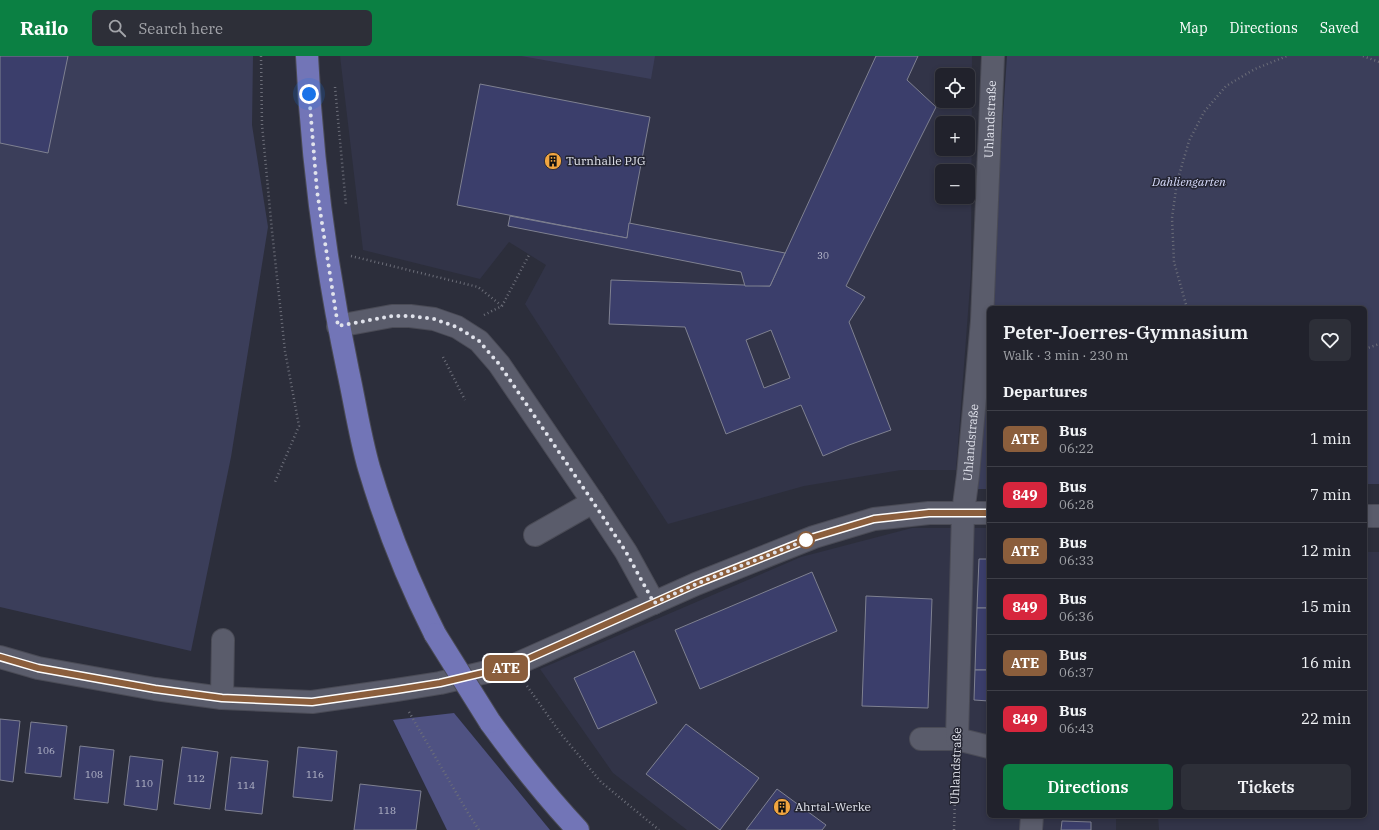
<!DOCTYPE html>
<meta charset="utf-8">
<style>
:root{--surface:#21222c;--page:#2d2f38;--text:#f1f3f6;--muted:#a2a4a9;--line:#3e3f48;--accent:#0b8043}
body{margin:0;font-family:"IBM Plex Serif",serif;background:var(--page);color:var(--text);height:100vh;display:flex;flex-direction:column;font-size:15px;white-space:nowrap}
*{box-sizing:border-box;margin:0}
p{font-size:13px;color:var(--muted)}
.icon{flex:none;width:22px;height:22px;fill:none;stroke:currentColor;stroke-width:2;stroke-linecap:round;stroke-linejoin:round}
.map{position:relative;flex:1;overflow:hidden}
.drawer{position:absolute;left:987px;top:250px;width:380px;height:512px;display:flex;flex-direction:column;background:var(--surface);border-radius:6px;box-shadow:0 2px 6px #0003,0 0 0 1px var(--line)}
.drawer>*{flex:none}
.badge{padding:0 8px;border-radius:6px;font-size:14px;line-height:26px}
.tools{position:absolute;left:935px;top:12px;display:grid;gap:8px}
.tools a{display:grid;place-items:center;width:40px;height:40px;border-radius:6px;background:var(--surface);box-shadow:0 2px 6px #0003,0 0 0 1px var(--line);font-size:20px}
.you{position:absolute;width:20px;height:20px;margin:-10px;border:3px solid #fff;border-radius:50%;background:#1a73e8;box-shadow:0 0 0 6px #1a73e833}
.map>.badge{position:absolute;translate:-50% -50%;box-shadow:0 0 0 2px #fff}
h2{padding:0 16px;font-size:15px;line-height:36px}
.round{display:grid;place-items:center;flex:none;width:42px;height:42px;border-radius:6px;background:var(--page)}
.overview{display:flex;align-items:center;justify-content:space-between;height:68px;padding:0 16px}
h1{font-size:19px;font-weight:600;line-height:30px}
.button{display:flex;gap:8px;margin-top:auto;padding:8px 16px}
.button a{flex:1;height:46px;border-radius:6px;background:var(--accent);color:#fff;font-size:16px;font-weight:600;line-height:46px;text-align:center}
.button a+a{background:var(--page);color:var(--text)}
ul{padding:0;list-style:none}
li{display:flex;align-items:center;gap:12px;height:56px;padding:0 16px;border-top:1px solid var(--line)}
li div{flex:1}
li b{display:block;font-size:15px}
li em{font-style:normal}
li .badge{min-width:44px;font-weight:700;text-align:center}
header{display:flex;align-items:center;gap:24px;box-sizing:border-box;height:56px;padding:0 20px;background:var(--accent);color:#fff}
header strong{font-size:19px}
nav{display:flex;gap:22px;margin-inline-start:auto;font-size:14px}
.search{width:280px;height:36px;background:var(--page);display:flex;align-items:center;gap:10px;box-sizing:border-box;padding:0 14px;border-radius:6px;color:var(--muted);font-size:15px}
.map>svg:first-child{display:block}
.built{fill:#323448;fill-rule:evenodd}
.green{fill:#3b3e5a}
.forest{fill:#4f5282}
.building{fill:#3b3e6b;stroke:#7f8191;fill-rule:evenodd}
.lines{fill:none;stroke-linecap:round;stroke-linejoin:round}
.minor-casing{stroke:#4a4b56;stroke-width:24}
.major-casing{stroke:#4a4b56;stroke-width:24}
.path{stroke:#6c6e79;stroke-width:2.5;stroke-dasharray:1 3;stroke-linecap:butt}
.minor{stroke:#5a5c6b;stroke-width:22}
.major{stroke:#7275b7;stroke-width:22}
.major-bridge-casing{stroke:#4a4b56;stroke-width:24;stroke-linecap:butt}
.major-bridge{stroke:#7275b7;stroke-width:22}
.line-casing{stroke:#fff;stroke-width:9}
.line{stroke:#8b5e3c;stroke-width:6}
.walk{stroke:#e0e2eb;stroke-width:4;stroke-dasharray:0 7.2}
.stop-dot{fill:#fff;stroke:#8b5e3c;stroke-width:2}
.labels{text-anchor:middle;stroke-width:3;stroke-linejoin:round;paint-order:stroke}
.number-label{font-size:10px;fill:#b7b9cb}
.street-label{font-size:12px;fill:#e0e2eb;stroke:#232431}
.poi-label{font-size:12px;fill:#e0e2eb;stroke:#232431;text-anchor:start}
.park-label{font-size:12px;font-style:italic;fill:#d8dcfc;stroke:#232431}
</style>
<header>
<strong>Railo</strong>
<div class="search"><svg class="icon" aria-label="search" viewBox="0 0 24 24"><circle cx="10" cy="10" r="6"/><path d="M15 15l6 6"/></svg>Search here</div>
<nav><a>Map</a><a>Directions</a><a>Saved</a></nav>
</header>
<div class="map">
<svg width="1379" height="774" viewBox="0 0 1379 774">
<rect width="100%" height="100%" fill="#2c2e3b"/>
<g class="built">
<path d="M340 0H972L971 217 956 414H901L804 430 668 468 525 248 546 209 509 186 480 223 363 194ZM942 19H968V45H942ZM942 67H968V93H942ZM942 115H968V141H942Z"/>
<polygon points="912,472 989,472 989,760 1116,760 1116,774 687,774 613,717 540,613 801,501"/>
<polygon points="1365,496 1379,496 1379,774 1159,774 1158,760 1365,760"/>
</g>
<g class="green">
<polygon points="0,0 253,0 252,69 268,171 231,401 191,595 0,551"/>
<polygon points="521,0 655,0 651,23"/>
<polygon points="1007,0 1379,0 1379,428 1365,428 1365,252 990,252"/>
<polygon points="989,262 989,433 977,433"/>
</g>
<polygon class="forest" points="454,657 550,774 447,774 393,664"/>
<g class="building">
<polygon points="0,0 68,0 48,97 0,87"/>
<path d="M876 0H918L907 24 936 51 846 230 865 241 849 266 891 374 849 389 823 400 801 349 726 378 685 271 609 268 611 224 770 230ZM771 274 790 322 764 332 746 284Z"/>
<polygon points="480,28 650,61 627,182 457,149"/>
<polygon points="510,160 627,182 629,167 785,197 770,230 745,230 741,216 508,170"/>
<polygon points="979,503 989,503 989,552 977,552"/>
<polygon points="812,516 837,575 700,633 675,574"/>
<polygon points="866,540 932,543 928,652 862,650"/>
<polygon points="977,552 989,552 989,614 975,614"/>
<polygon points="634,595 657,647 598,673 574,622"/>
<polygon points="975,614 989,614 989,645 974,644"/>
<polygon points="0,663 20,665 13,726 0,724"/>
<polygon points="31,666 67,670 61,721 25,717"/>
<polygon points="686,668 759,722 720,774 646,718"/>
<polygon points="80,690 114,694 108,747 74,743"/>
<polygon points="182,691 218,696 210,753 174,748"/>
<polygon points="298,691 337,695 332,745 293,741"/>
<polygon points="130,700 163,704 157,754 124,749"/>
<polygon points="231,701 268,705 262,758 225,754"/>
<polygon points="360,728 421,735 416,774 354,774"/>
<polygon points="777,733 826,769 822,774 746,774"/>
<polygon points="1062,765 1091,766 1091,774 1061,774"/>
</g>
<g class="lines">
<defs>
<g id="minor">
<polyline points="338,270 392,260 410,260 434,263 457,271 479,285 499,308 593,446 626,496 654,547"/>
<polyline points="1365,460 1379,460"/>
<polyline points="535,479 593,446"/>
<polyline points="0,601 38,612 155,633 222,642 312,646 396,634 440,627 512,610 696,528 814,481 874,463 929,457 989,457"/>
<polyline points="222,642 223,584"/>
<polyline points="921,683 957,683 989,691"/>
<path id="s1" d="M957 683 963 457 968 419 982 265 993 0"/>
<polyline points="1031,774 1032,760"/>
</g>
<g id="major">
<path d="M307 0C312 106 326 211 348 315 355 347 360 381 369 412 386 469 408 525 435 578"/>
<path d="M490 666C517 703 546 740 578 774"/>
</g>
</defs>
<use href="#minor" class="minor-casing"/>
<use href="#major" class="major-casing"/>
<g class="path">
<polyline points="261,0 262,69 272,175 285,295 299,370 275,426"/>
<polyline points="1363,0 1379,6"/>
<polyline points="335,31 346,149"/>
<polyline points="351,200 478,231 502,250"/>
<polyline points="1187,252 1174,206 1172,162 1177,126 1189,85 1204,56 1226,30 1255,13 1287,0"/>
<polyline points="484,259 502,250 529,199"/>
<polyline points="1365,293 1379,288"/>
<polyline points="443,301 465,344"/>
<polyline points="527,630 561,678 601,726 659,774"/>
<polyline points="409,656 468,757 479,774"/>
<polyline points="954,774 956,708"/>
</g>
<use href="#minor" class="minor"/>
<use href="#major" class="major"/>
<defs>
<polyline id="major-bridge" points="435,578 490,666"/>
</defs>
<use href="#major-bridge" class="major-bridge-casing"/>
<use href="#major-bridge" class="major-bridge"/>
</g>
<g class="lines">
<defs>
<polyline id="line" points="0,601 38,612 155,633 222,642 312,646 396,634 440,627 512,610 696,528 814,481 874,463 929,457 989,457"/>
</defs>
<use href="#line" class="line-casing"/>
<use href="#line" class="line"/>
<polyline class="walk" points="309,38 317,135 338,270 392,260 410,260 434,263 457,271 479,285 499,308 593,446 626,496 654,547 696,528 806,484"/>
</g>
<defs>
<symbol id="building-disc" viewBox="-11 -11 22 22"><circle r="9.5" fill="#f1a540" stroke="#232431"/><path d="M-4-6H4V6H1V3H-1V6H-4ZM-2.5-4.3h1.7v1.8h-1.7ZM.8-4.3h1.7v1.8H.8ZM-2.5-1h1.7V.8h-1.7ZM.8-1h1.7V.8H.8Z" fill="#111"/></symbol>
</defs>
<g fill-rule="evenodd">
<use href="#building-disc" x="543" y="95" width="20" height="20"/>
<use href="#building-disc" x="772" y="741" width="20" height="20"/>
</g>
<circle class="stop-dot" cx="806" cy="484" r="8"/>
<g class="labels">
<g class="number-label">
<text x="823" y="203">30</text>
<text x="46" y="698">106</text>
<text x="94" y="722">108</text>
<text x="315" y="722">116</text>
<text x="196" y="726">112</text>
<text x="144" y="731">110</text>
<text x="246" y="733">114</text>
<text x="387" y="758">118</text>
</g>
<g class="street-label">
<text dy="4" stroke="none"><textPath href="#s1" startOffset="621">Uhlandstraße</textPath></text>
<text dy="4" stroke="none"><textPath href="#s1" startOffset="297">Uhlandstraße</textPath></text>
<text transform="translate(956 710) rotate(-88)" y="4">Uhlandstraße</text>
</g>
<g class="poi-label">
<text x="566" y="109">Turnhalle PJG</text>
<text x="795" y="755">Ahrtal-Werke</text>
</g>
<g class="park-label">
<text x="1189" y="130">Dahliengarten</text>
</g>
</g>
</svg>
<div class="tools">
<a><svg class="icon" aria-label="locate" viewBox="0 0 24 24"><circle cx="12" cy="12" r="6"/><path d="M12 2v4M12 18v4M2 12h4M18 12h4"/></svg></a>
<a>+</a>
<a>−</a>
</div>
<div class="you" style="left:309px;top:38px"></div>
<b class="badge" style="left:506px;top:612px;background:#8b5e3c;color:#fff">ATE</b>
<section class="drawer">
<div class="overview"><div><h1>Peter-Joerres-Gymnasium</h1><p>Walk · 3 min · 230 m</p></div><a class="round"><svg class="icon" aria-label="heart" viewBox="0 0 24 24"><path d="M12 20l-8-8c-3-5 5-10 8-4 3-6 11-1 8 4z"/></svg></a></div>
<h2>Departures</h2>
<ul>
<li><span class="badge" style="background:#8b5e3c;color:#fff">ATE</span><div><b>Bus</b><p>06:22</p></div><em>1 min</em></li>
<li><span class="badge" style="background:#d7263d;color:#fff">849</span><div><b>Bus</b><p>06:28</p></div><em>7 min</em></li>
<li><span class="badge" style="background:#8b5e3c;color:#fff">ATE</span><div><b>Bus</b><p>06:33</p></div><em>12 min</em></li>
<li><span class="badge" style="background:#d7263d;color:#fff">849</span><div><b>Bus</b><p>06:36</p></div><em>15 min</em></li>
<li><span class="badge" style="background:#8b5e3c;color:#fff">ATE</span><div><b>Bus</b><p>06:37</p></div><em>16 min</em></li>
<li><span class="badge" style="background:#d7263d;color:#fff">849</span><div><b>Bus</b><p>06:43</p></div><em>22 min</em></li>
</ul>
<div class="button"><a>Directions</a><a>Tickets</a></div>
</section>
</div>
